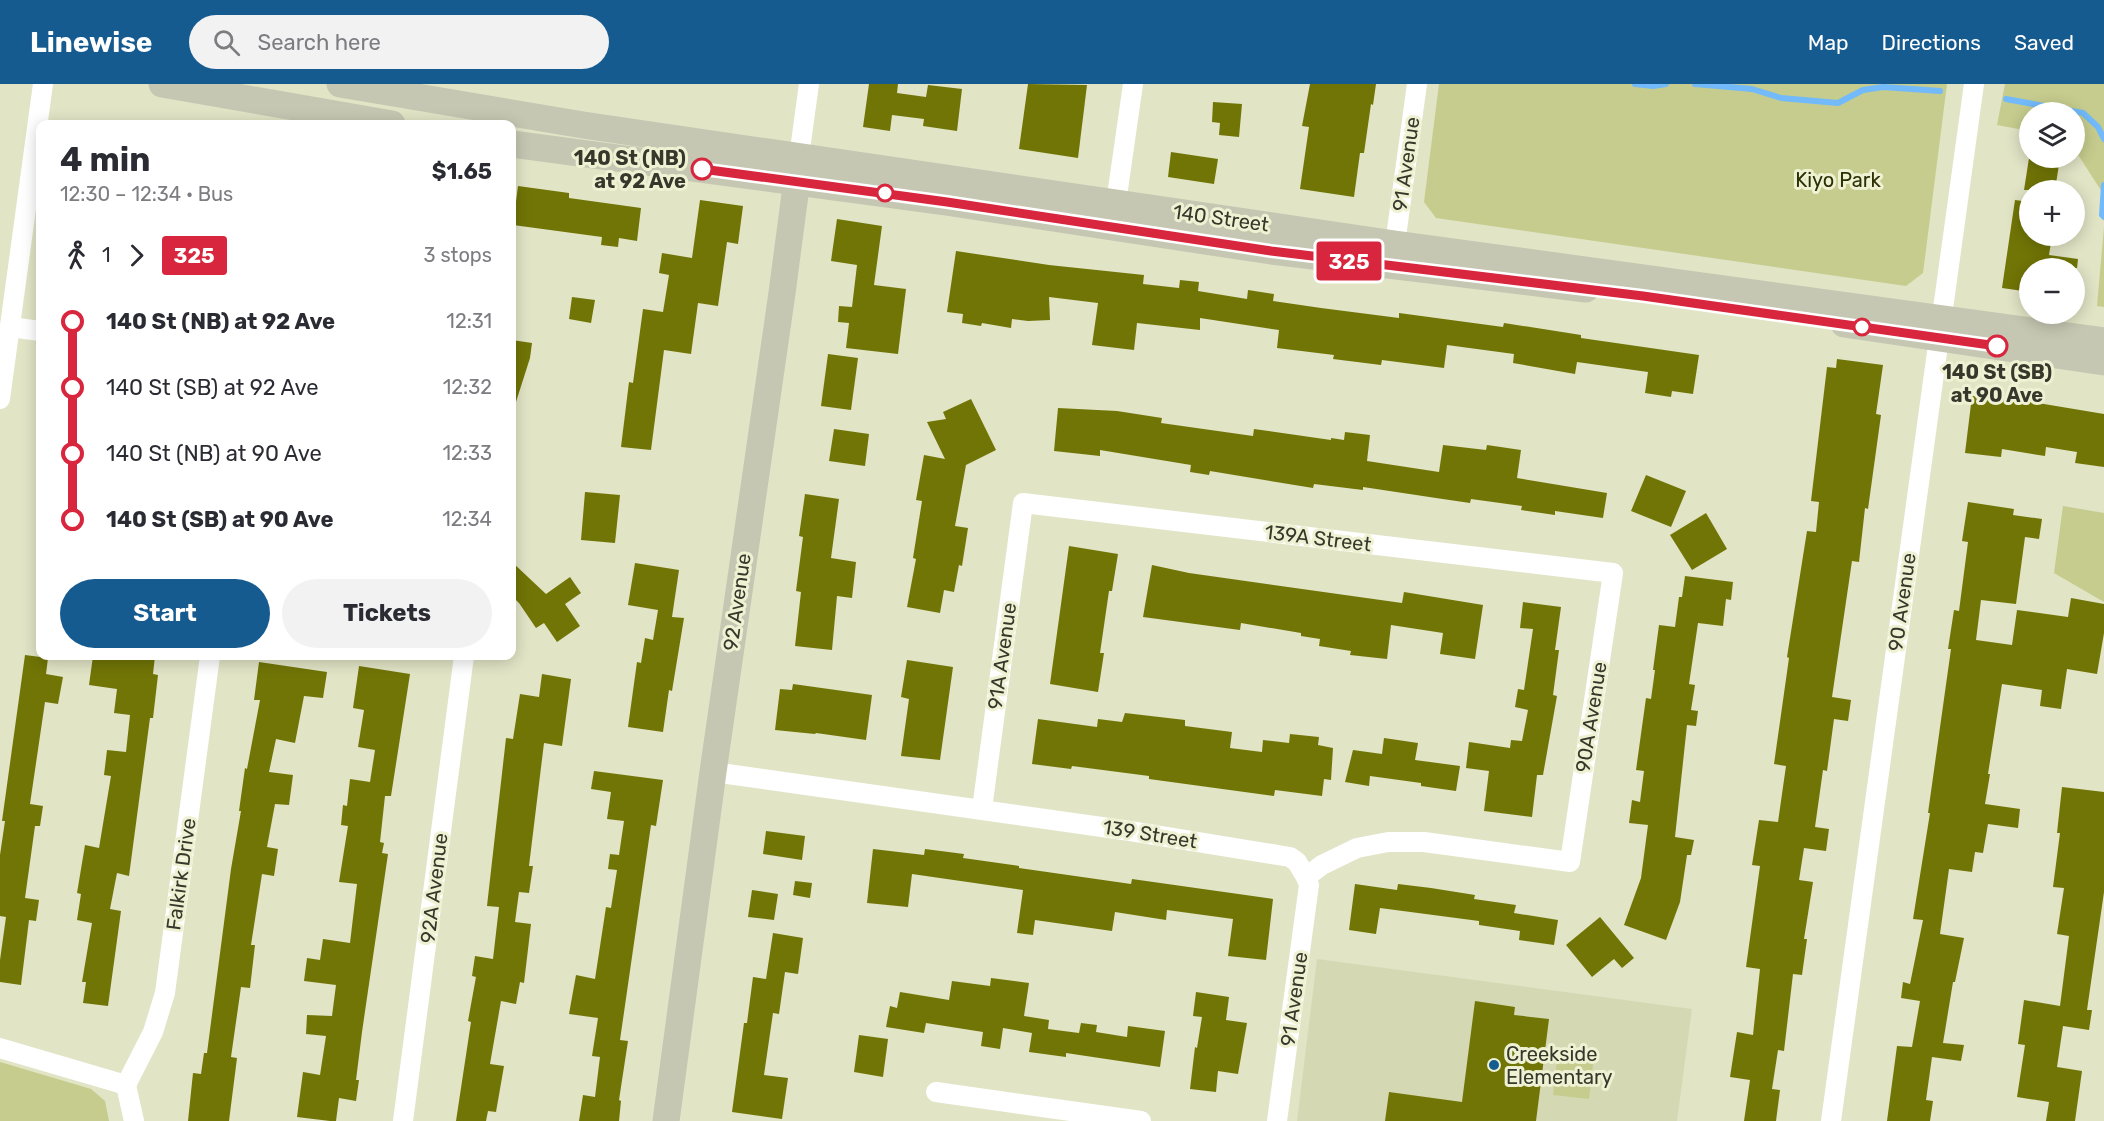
<!DOCTYPE html>
<meta charset="utf-8">
<style>
:root{--surface:#fff;--page:#f2f2f3;--text:#2b2b33;--muted:#7c7c81;--accent:#165b90}
body{margin:0;font-family:Rubik,sans-serif;background:var(--page);color:var(--text);height:100vh;display:flex;flex-direction:column;font-size:22px;white-space:nowrap}
*{box-sizing:border-box;margin:0}
p{font-size:20px;color:var(--muted)}
.icon{flex:none;width:33px;height:33px;fill:none;stroke:currentColor;stroke-width:2;stroke-linecap:round;stroke-linejoin:round}
.map{position:relative;flex:1;overflow:hidden}
.drawer{position:absolute;left:36px;top:36px;width:480px;height:540px;display:flex;flex-direction:column;background:var(--surface);border-radius:12px;box-shadow:0 3px 15px #0003}
.drawer>*{flex:none}
.badge{padding:0 12px;border-radius:4px;font-size:21px;line-height:39px}
.tools{position:absolute;left:2019px;top:18px;display:grid;gap:12px}
.tools a{display:grid;place-items:center;width:66px;height:66px;border-radius:50%;background:var(--surface);box-shadow:0 3px 15px #0003;font-size:30px}
.map>.badge{position:absolute;translate:-50% -50%;box-shadow:0 0 0 3px #fff}
.legs{display:flex;align-items:center;gap:9px;height:66px;padding:0 24px;font-size:20px}
.legs p{margin-inline-start:auto}
.headline{display:flex;align-items:center;justify-content:space-between;height:102px;padding:0 24px}
h1{font-size:33px;font-weight:700;line-height:45px}
.primary-button{display:flex;gap:12px;margin-top:auto;padding:12px 24px}
.primary-button a{flex:1;height:69px;border-radius:36px;background:var(--accent);color:#fff;font-size:24px;font-weight:700;line-height:69px;text-align:center}
.primary-button a+a{background:var(--page);color:var(--text)}
ul{padding:0 24px;list-style:none}
li{display:flex;align-items:center;gap:21px;height:66px;font-size:22px}
li i{display:grid;place-items:center;width:9px;height:100%;margin:0 8px;background:currentColor}
li i::after{content:'';width:15px;height:15px;margin:-8px;border:4px solid;border-radius:50%;background:var(--surface)}
li p{margin-inline-start:auto}
li:first-child i{background:linear-gradient(#0000 50%,currentColor 0)}
li:last-child i{background:linear-gradient(currentColor 50%,#0000 0)}
header{display:flex;align-items:center;gap:36px;box-sizing:border-box;height:84px;padding:0 30px;background:var(--accent);color:#fff}
header strong{font-size:28px}
nav{display:flex;gap:33px;margin-inline-start:auto;font-size:21px}
.search{width:420px;height:54px;background:var(--page);display:flex;align-items:center;gap:15px;box-sizing:border-box;padding:0 21px;border-radius:33px;color:var(--muted);font-size:22px}
.map>svg:first-child{display:block}
.built{fill:#d5d9b3}
.green{fill:#c6cc8d}
.lines{fill:none;stroke-linecap:round;stroke-linejoin:round}
.stream{stroke:#72bafa;stroke-width:6}
.building{fill:#717506}
.minor{stroke:#fff;stroke-width:20}
.secondary{stroke:#c5c7b2;stroke-width:27}
.line-1-casing{stroke:#fff;stroke-width:14}
.line-1{stroke:#d7263d;stroke-width:9}
.stop-1-dot{fill:#fff;stroke:#d7263d;stroke-width:3}
.poi-dot{fill:#165b90;stroke:#eef1d2;stroke-width:2}
.labels{text-anchor:middle;stroke-width:6;stroke-linejoin:round;paint-order:stroke}
.stop-label{font-size:20px;font-weight:bold;fill:#37382c;stroke:#eef1d2;text-anchor:end}
.street-label{font-size:20px;fill:#37382c;stroke:#eef1d2}
.park-label{font-size:20px;fill:#2d2f05;stroke:#eef1d2}
.poi-label{font-size:20px;fill:#37382c;stroke:#eef1d2;text-anchor:start}
</style>
<header>
<strong>Linewise</strong>
<div class="search"><svg class="icon" aria-label="search" viewBox="0 0 24 24"><circle cx="10" cy="10" r="6"/><path d="M15 15l6 6"/></svg>Search here</div>
<nav><a>Map</a><a>Directions</a><a>Saved</a></nav>
</header>
<div class="map">
<svg width="2104" height="1037" viewBox="0 0 2104 1037">
<rect width="100%" height="100%" fill="#e1e4c5"/>
<polygon class="built" points="1317,875 1692,925 1677,1037 1297,1037"/>
<g class="green">
<polygon points="1439,0 1947,0 1923,189 1906,202 1436,134 1424,118"/>
<polygon points="2005,0 2104,0 2104,111 2075,66 2074,28 2030,28 2029,47 1997,41"/>
<polygon points="2104,143 2104,223 2097,222"/>
<polygon points="2063,422 2104,429 2104,518 2054,489"/>
<polygon points="1558,968 1594,972 1589,1015 1553,1011"/>
<polygon points="0,978 91,1005 105,1017 109,1037 0,1037"/>
</g>
<g class="lines">
<g class="stream">
<polyline points="1635,0 1653,2 1666,0"/>
<polyline points="1695,0 1752,5 1781,14 1838,19 1863,6 1883,3 1940,7"/>
<polyline points="2006,15 2083,29 2098,43 2104,55"/>
<polyline points="2104,101 2102,131 2104,133"/>
</g>
</g>
<g class="building">
<polygon points="869,0 898,0 897,9 926,13 928,1 962,5 957,47 923,42 924,35 892,31 890,47 863,43"/>
<polygon points="1028,0 1087,1 1078,74 1019,65"/>
<polygon points="1310,0 1376,0 1373,21 1371,20 1364,69 1360,69 1354,113 1300,105 1309,43 1302,42"/>
<polygon points="1213,18 1242,20 1239,53 1219,51 1220,39 1212,38"/>
<polygon points="1171,68 1218,75 1214,100 1168,93"/>
<polygon points="2029,74 2060,74 2055,106 2024,106"/>
<polygon points="518,102 569,109 569,114 641,124 637,157 619,154 618,163 601,161 602,153 513,141"/>
<polygon points="700,116 743,122 738,160 727,158 718,222 698,219 691,270 664,266 651,366 621,363 629,298 633,299 643,225 663,228 669,191 659,189 662,169 692,174"/>
<polygon points="2015,116 2030,118 2030,152 2052,152 2049,171 2078,175 2077,184 2030,184 2030,208 2002,204"/>
<polygon points="837,135 882,142 874,201 906,205 898,270 846,264 849,239 838,238 839,222 852,223 857,181 831,177"/>
<polygon points="956,167 1049,181 1144,191 1143,200 1179,204 1180,196 1199,198 1198,207 1247,215 1248,206 1274,210 1273,217 1321,224 1399,234 1399,229 1503,243 1504,239 1581,251 1581,254 1699,271 1693,310 1672,307 1671,313 1645,309 1648,288 1577,278 1575,290 1513,279 1514,270 1447,261 1444,284 1382,276 1381,281 1333,275 1334,271 1277,264 1279,246 1200,234 1200,246 1137,239 1134,266 1092,261 1098,219 1049,213 1050,236 1028,237 1012,235 1011,244 982,239 981,242 962,239 963,230 947,228"/>
<polygon points="572,213 595,216 591,239 569,235"/>
<polygon points="512,256 532,259 530,274 515,321 512,321"/>
<polygon points="828,270 858,274 851,326 821,322"/>
<polygon points="1837,275 1883,281 1876,330 1881,331 1868,425 1865,424 1859,478 1852,477 1832,613 1851,616 1848,637 1834,635 1827,687 1823,686 1815,743 1829,745 1826,767 1804,764 1799,796 1813,798 1804,855 1807,855 1802,891 1793,890 1784,967 1778,966 1772,1005 1780,1006 1776,1037 1744,1037 1750,996 1730,993 1737,948 1753,951 1760,885 1746,883 1760,782 1752,781 1759,736 1778,738 1786,682 1774,680 1789,574 1787,573 1807,447 1816,448 1819,418 1811,417 1827,283 1836,284"/>
<polygon points="1972,312 2020,316 2104,330 2104,383 2075,379 2077,368 2046,363 2045,372 2002,365 2001,373 1965,369"/>
<polygon points="971,315 996,366 966,381 955,442 968,444 962,482 959,481 954,508 944,506 940,529 907,523 916,475 913,474 922,417 916,416 924,371 945,375 927,338 946,335 943,328"/>
<polygon points="1058,324 1117,327 1162,334 1161,339 1253,352 1254,345 1331,356 1331,354 1344,356 1345,348 1370,351 1367,377 1439,388 1443,361 1486,366 1487,361 1521,366 1517,394 1607,409 1603,434 1555,427 1555,431 1521,426 1522,422 1471,415 1470,419 1436,414 1363,403 1363,406 1314,400 1313,404 1210,387 1209,391 1190,388 1191,381 1100,366 1100,372 1054,367"/>
<polygon points="834,345 869,350 865,382 829,377"/>
<polygon points="1646,391 1686,407 1671,443 1631,427"/>
<polygon points="585,408 620,411 615,459 581,456"/>
<polygon points="805,410 839,415 831,474 856,478 852,514 837,512 832,566 795,562 801,508 796,507 803,453 799,452"/>
<polygon points="1968,418 2014,425 2013,431 2042,435 2039,455 2025,453 2016,520 1981,516 1976,556 2012,561 2017,526 2068,533 2071,514 2104,520 2104,549 2097,590 2067,585 2061,625 2040,622 2042,606 2002,600 1988,690 1990,690 1985,720 2020,725 2018,744 1988,740 1983,769 1975,768 1972,788 1949,785 1940,850 1964,854 1955,898 1953,898 1943,959 1964,961 1961,977 1932,973 1926,1016 1933,1017 1930,1037 1887,1037 1897,962 1912,963 1920,917 1901,914 1903,898 1910,900 1923,836 1913,835 1930,729 1928,729 1951,565 1948,565 1954,526 1959,527 1968,458 1962,457"/>
<polygon points="1706,429 1727,465 1692,486 1670,451"/>
<polygon points="1069,462 1118,470 1112,507 1109,507 1100,569 1104,569 1098,608 1050,600"/>
<polygon points="512,478 546,510 570,493 581,509 565,520 580,542 557,558 544,539 536,544 519,519 512,512"/>
<polygon points="635,479 679,486 672,533 684,534 672,607 669,606 663,648 628,643 637,578 641,579 645,554 653,556 658,526 628,521"/>
<polygon points="1152,481 1189,489 1402,519 1404,508 1483,521 1475,575 1440,570 1443,549 1391,541 1387,575 1350,571 1351,567 1319,562 1320,555 1301,552 1301,549 1241,539 1240,546 1143,533"/>
<polygon points="1685,492 1733,498 1731,516 1726,515 1723,542 1698,539 1689,600 1695,601 1691,626 1698,627 1696,642 1687,641 1675,753 1694,756 1691,771 1687,771 1680,818 1666,856 1624,841 1641,794 1648,741 1629,739 1632,716 1640,718 1644,687 1636,686 1646,614 1651,615 1655,586 1653,586 1659,541 1675,543 1679,513 1682,513"/>
<polygon points="1523,518 1561,523 1555,566 1559,566 1553,611 1557,612 1543,691 1537,691 1532,733 1484,727 1489,687 1466,684 1469,658 1510,664 1511,656 1522,657 1528,626 1515,623 1518,605 1524,606 1533,545 1520,544"/>
<polygon points="25,571 48,574 46,590 63,593 58,620 45,618 30,720 43,722 40,742 35,742 25,814 39,816 36,837 29,836 21,901 0,898 0,876 6,833 0,832 0,771 5,737 2,737"/>
<polygon points="93,572 155,572 153,590 158,591 153,634 150,634 129,792 117,789 110,825 121,827 108,922 83,919 86,898 82,898 92,839 77,836 81,810 77,809 85,761 99,764 111,692 104,691 107,666 126,668 130,631 114,629 117,605 89,601"/>
<polygon points="907,576 953,583 940,676 901,672 909,615 901,613"/>
<polygon points="259,578 327,588 323,614 304,612 295,659 276,655 269,688 293,691 289,721 275,720 267,763 278,765 274,792 262,790 251,861 255,861 250,904 241,903 231,973 237,974 229,1037 188,1037 193,989 201,990 204,969 207,969 231,785 241,727 239,727 245,684 247,685 260,616 254,616"/>
<polygon points="359,582 410,590 391,712 385,712 380,758 384,759 382,769 388,770 362,948 356,996 359,996 356,1017 339,1014 336,1037 330,1037 297,1033 303,988 320,991 326,952 306,950 307,931 332,932 336,901 304,897 307,874 320,876 323,855 350,859 357,800 339,798 348,742 341,741 343,721 347,722 350,695 370,698 375,666 358,663 364,626 353,624"/>
<polygon points="542,590 571,595 562,662 544,659 529,782 533,782 529,809 519,808 515,838 531,840 524,899 520,898 516,920 501,917 490,980 504,982 496,1028 488,1027 486,1037 456,1037 471,938 468,937 476,893 472,892 475,872 493,875 499,823 487,822 506,654 513,655 520,610 539,613"/>
<polygon points="793,600 872,611 866,656 816,649 815,650 775,646 780,605 792,606"/>
<polygon points="1125,629 1185,636 1185,642 1232,648 1230,664 1262,668 1263,656 1289,659 1290,650 1319,653 1318,661 1333,664 1331,696 1324,695 1322,712 1275,706 1274,712 1149,695 1149,692 1072,682 1071,685 1032,680 1038,635 1097,643 1098,635 1122,638"/>
<polygon points="1384,654 1418,659 1415,676 1460,682 1456,707 1421,702 1421,699 1370,692 1369,702 1345,698 1353,666 1382,670"/>
<polygon points="594,687 663,696 656,742 651,741 620,956 628,957 619,1016 621,1017 619,1037 579,1037 583,1011 595,1013 600,973 592,972 598,934 569,930 576,891 595,895 606,823 611,824 617,786 608,785 610,770 619,771 624,737 607,735 611,708 591,705"/>
<polygon points="2062,703 2104,708 2104,808 2087,926 2092,926 2089,946 2063,942 2057,983 2082,987 2075,1037 2046,1037 2049,1018 2017,1013 2025,961 2018,960 2024,916 2060,922 2069,852 2057,850 2064,804 2053,803 2060,749 2057,749"/>
<polygon points="766,747 805,752 802,776 763,770"/>
<polygon points="873,765 924,771 925,765 964,770 963,774 1019,782 1019,784 1131,800 1132,795 1273,815 1266,876 1228,872 1233,835 1167,826 1166,836 1115,828 1112,847 1035,836 1033,851 1017,849 1023,806 912,790 908,823 867,819"/>
<polygon points="795,797 812,799 810,814 793,811"/>
<polygon points="1355,800 1397,806 1398,800 1431,804 1475,811 1474,815 1516,821 1514,829 1558,836 1554,861 1519,856 1520,847 1479,841 1479,837 1380,824 1376,850 1349,846"/>
<polygon points="752,806 778,810 774,836 748,833"/>
<polygon points="1600,833 1634,874 1622,884 1614,875 1592,893 1566,861"/>
<polygon points="773,849 803,854 798,890 785,888 779,930 773,929 764,991 788,994 782,1035 732,1028 744,939 747,939 753,893 766,895"/>
<polygon points="991,894 1029,899 1024,932 1049,936 1048,945 1079,949 1081,939 1097,941 1096,948 1127,953 1128,942 1165,947 1160,983 1066,969 1066,973 1029,968 1032,949 1003,944 1000,965 981,962 983,948 926,939 924,949 886,943 890,922 897,924 900,908 949,916 952,897 990,902"/>
<polygon points="1196,908 1229,913 1226,936 1247,939 1238,990 1218,987 1216,1008 1190,1005 1195,963 1197,964 1202,933 1193,932"/>
<polygon points="1475,917 1515,923 1514,931 1549,935 1536,1037 1385,1037 1389,1008 1462,1018"/>
<polygon points="859,951 888,955 883,993 854,988"/>
</g>
<g class="lines">
<g class="minor">
<polyline points="799,73 809,0"/>
<polyline points="1116,119 1133,0"/>
<polyline points="1395,160 1417,0"/>
<polyline points="10,243 40,247"/>
<polyline points="0,315 43,0"/>
<polyline points="713,688 1130,747 1290,773 1297,778 1306,793 1322,781 1357,764 1388,758 1424,758 1570,778 1613,489 1023,419 982,725"/>
<polyline points="0,964 126,1001"/>
<polyline points="126,1001 153,948 165,909 210,572"/>
<polyline points="126,1001 134,1037"/>
<polyline points="936,1008 1141,1037"/>
<polyline points="403,1037 464,572"/>
<polyline points="1277,1037 1309,801 1306,793"/>
<polyline points="1831,1037 1974,0"/>
</g>
<g class="secondary">
<polyline points="162,0 392,40"/>
<polyline points="340,0 583,41 1395,160 2104,257"/>
<polyline points="512,60 947,118 1271,167 1586,205"/>
<polyline points="1844,240 2104,278"/>
<polyline points="666,1037 713,688 782,209 799,80"/>
</g>
</g>
<g class="lines">
<defs>
<polyline id="line-1" points="702,85 947,118 1271,167 1643,212 1997,262"/>
</defs>
<use href="#line-1" class="line-1-casing"/>
<use href="#line-1" class="line-1"/>
</g>
<g class="stop-1-dot">
<circle cx="702" cy="85" r="10"/>
<circle cx="885" cy="109" r="8"/>
<circle cx="1862" cy="243" r="8"/>
<circle cx="1997" cy="262" r="10"/>
</g>
<circle class="poi-dot" cx="1494" cy="981" r="6"/>
<g class="labels">
<g class="stop-label">
<text x="686" y="81">140 St (NB)<tspan x="686" dy="23">at 92 Ave</tspan></text>
<text x="1997" y="295" text-anchor="middle">140 St (SB)<tspan x="1997" dy="23">at 90 Ave</tspan></text>
</g>
<g class="street-label">
<text transform="translate(1406 80) rotate(-82)" y="7">91 Avenue</text>
<text transform="translate(1221 134) rotate(8)" y="7">140 Street</text>
<text transform="translate(1318 454) rotate(7)" y="7">139A Street</text>
<text transform="translate(737 518) rotate(-82)" y="7">92 Avenue</text>
<text transform="translate(1902 518) rotate(-82)" y="7">90 Avenue</text>
<text transform="translate(1002 572) rotate(-82)" y="7">91A Avenue</text>
<text transform="translate(1591 633) rotate(-81)" y="7">90A Avenue</text>
<text transform="translate(1150 750) rotate(9)" y="7">139 Street</text>
<text transform="translate(181 790) rotate(-82)" y="7">Falkirk Drive</text>
<text transform="translate(434 804) rotate(-83)" y="7">92A Avenue</text>
<text transform="translate(1294 915) rotate(-82)" y="7">91 Avenue</text>
</g>
<g class="park-label">
<text x="1838" y="103">Kiyo Park</text>
</g>
<g class="poi-label">
<text x="1506" y="977">Creekside<tspan x="1506" dy="23">Elementary</tspan></text>
</g>
</g>
</svg>
<div class="tools">
<a><svg class="icon" aria-label="layers" viewBox="0 0 24 24"><path d="M12 4l9 5-9 5-9-5zM3 14l9 5 9-5"/></svg></a>
<a>+</a>
<a>−</a>
</div>
<b class="badge" style="left:1349px;top:177px;background:#d7263d;color:#fff">325</b>
<section class="drawer">
<div class="headline"><div><h1>4 min</h1><p>12:30 – 12:34 · Bus</p></div><b>$1.65</b></div>
<div class="legs"><svg class="icon" aria-label="walk" viewBox="0 0 24 24"><circle cx="13" cy="4" r="2"/><path d="M13 8l-2 6 4 7M11 14l-3 7M7 12l3-4h3l4 4"/></svg>1<svg class="icon" aria-label="forward" viewBox="0 0 24 24"><path d="M9 5l7 7-7 7"/></svg><b class="badge" style="background:#d7263d;color:#fff">325</b><p>3 stops</p></div>
<ul>
<li><i style="color:#d7263d"></i><b>140 St (NB) at 92 Ave</b><p>12:31</p></li>
<li><i style="color:#d7263d"></i><span>140 St (SB) at 92 Ave</span><p>12:32</p></li>
<li><i style="color:#d7263d"></i><span>140 St (NB) at 90 Ave</span><p>12:33</p></li>
<li><i style="color:#d7263d"></i><b>140 St (SB) at 90 Ave</b><p>12:34</p></li>
</ul>
<div class="primary-button"><a>Start</a><a>Tickets</a></div>
</section>
</div>
